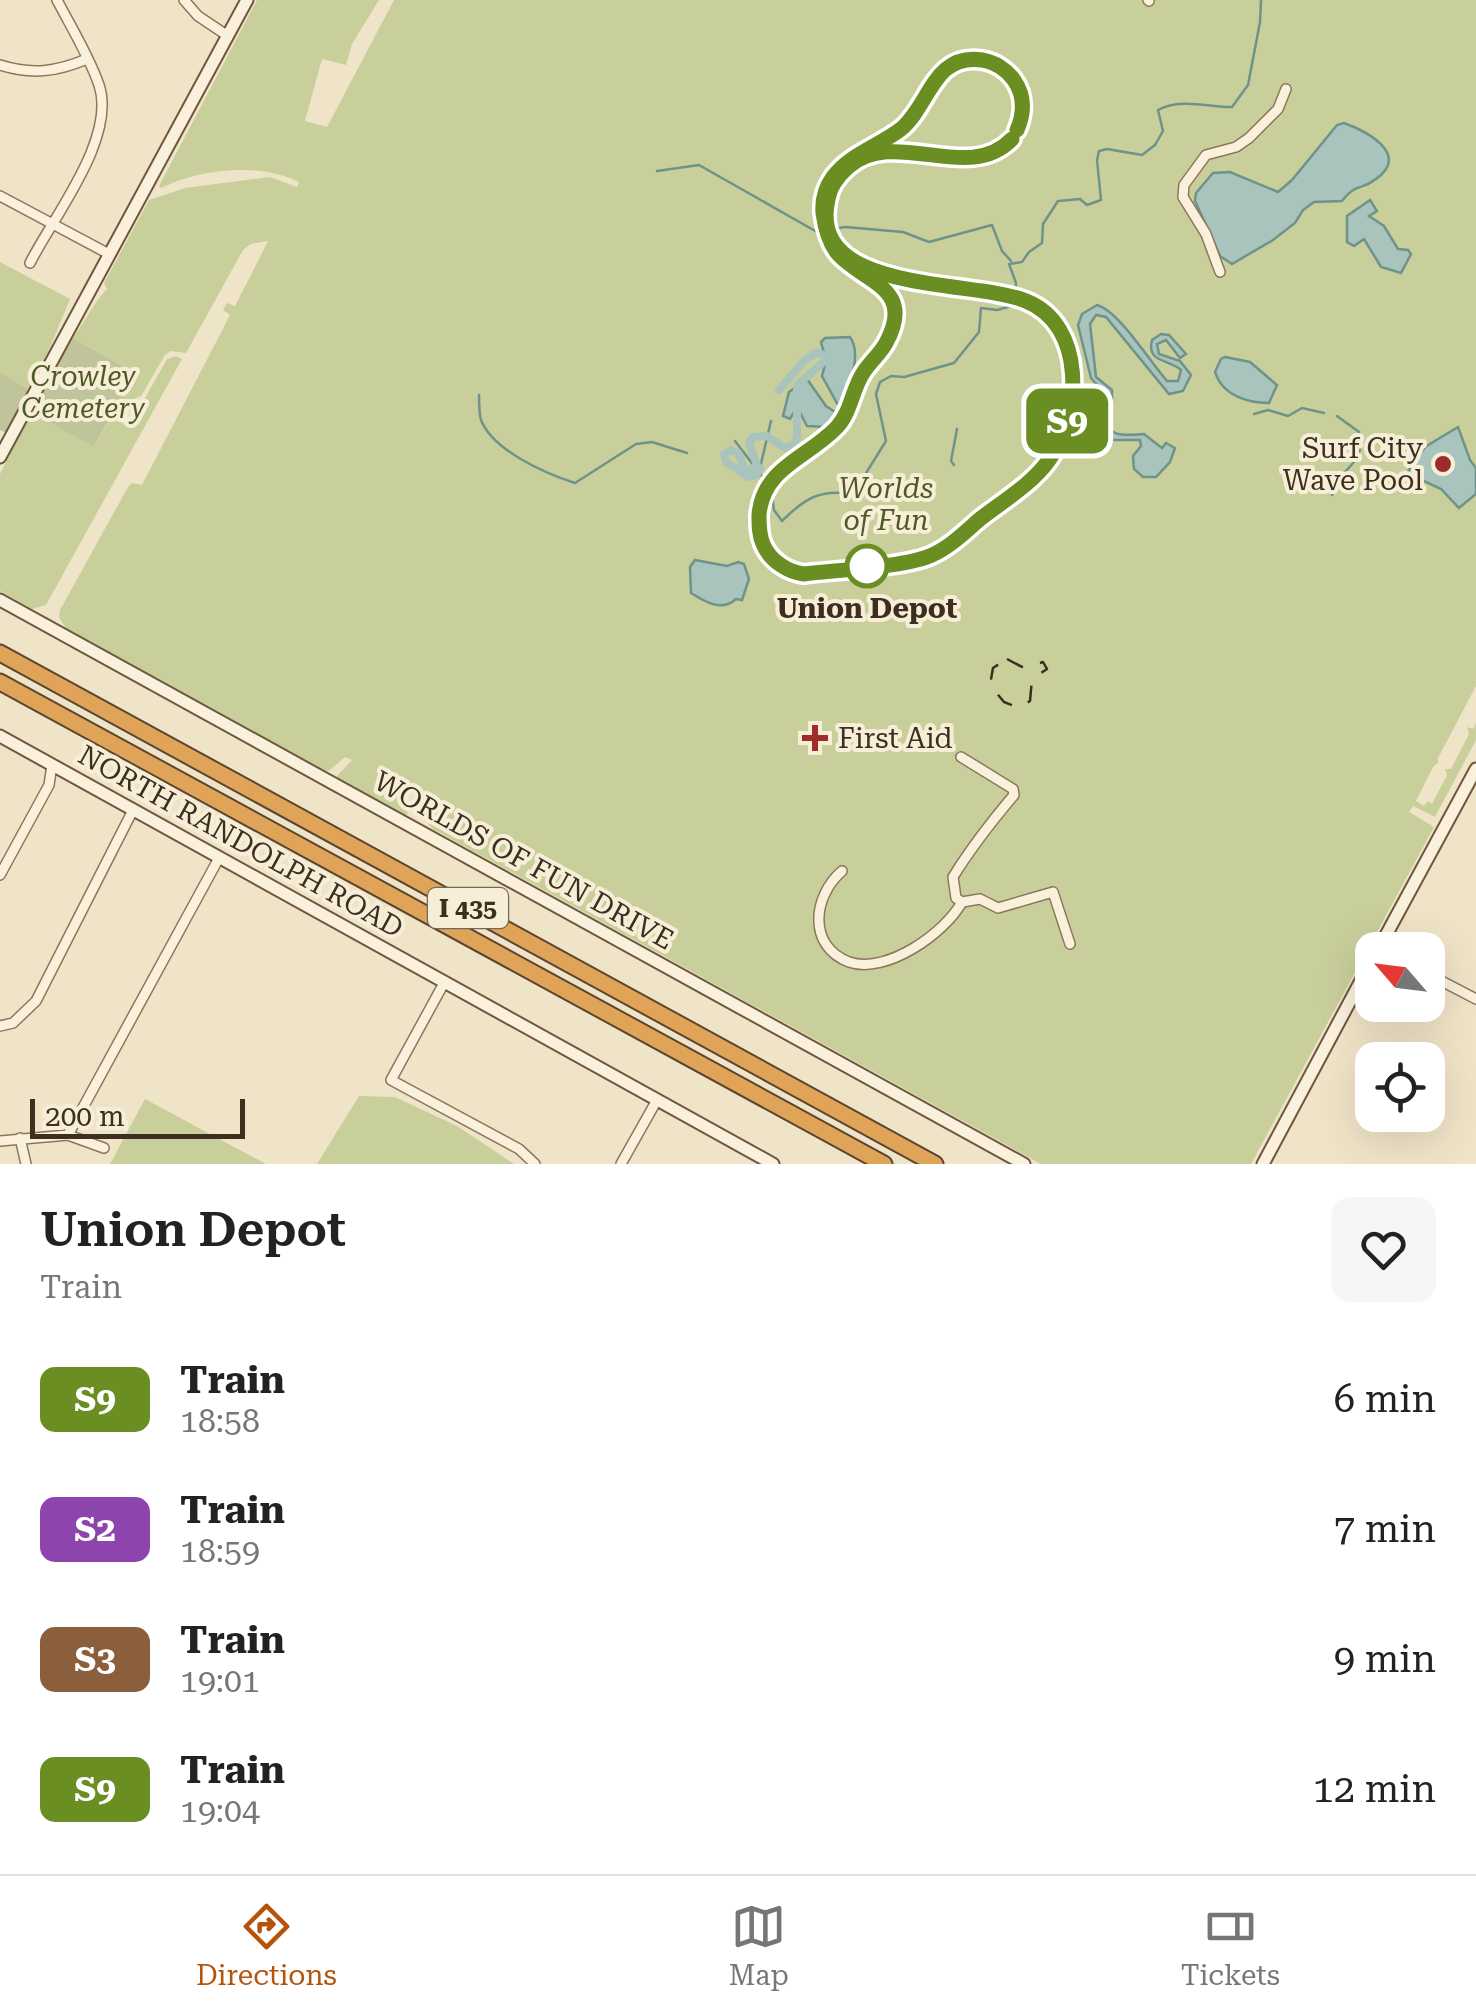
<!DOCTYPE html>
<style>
:root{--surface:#fff;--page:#f6f6f6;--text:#222;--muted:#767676;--line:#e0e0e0;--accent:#b45309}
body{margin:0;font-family:"Roboto Serif",serif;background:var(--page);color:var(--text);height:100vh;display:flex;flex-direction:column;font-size:38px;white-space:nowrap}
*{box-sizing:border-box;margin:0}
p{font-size:32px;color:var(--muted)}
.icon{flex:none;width:55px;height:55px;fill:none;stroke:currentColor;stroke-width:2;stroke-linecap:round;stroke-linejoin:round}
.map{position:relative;height:1164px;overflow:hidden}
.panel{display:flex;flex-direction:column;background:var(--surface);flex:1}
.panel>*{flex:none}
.badge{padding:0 20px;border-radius:15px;font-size:35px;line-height:65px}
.needle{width:65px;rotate:298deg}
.tools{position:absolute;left:1355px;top:932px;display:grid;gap:20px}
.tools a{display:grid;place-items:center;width:90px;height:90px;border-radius:20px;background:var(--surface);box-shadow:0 10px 40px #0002;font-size:50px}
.scale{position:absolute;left:30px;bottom:25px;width:215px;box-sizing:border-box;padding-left:10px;border:5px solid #3d2e20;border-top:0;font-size:28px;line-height:35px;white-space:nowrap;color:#3d2e20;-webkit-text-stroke:8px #f7eed8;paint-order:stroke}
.map>.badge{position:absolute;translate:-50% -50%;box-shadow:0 0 0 5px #fff}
.round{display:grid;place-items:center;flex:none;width:105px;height:105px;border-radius:20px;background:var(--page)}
.headline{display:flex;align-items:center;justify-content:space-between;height:170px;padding:0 40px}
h1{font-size:48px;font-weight:600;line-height:75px}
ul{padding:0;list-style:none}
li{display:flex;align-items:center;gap:30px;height:130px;padding:0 40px}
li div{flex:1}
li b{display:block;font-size:38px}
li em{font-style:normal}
li .badge{min-width:110px;font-weight:700;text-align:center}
.dock{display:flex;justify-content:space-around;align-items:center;height:140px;border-top:2px solid var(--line);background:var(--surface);font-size:28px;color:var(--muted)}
.dock a{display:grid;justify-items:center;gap:5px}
.dock .current{color:var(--accent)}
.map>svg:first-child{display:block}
.green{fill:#c9cf9b}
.cemetery{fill:#bfc49a}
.water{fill:#a9c4bc;stroke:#6f938a;stroke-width:2.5}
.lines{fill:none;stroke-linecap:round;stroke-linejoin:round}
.stream{stroke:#6f938a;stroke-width:2.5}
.canal{stroke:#a9c4bc;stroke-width:8}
.street-casing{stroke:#8d765c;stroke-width:12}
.secondary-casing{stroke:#6f573f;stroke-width:15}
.highway-casing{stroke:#5b4430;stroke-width:19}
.street{stroke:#faf1dc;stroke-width:9}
.secondary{stroke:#faf1dc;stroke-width:11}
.highway{stroke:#e0a458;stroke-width:15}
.rail{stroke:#3d2e20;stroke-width:2.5;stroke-dasharray:18 18;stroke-linecap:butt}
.line-casing{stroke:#fff;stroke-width:22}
.line{stroke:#6b8e23;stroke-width:15}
.poi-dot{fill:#9e2a2b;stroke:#f7eed8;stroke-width:4}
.stop-dot{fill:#fff;stroke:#6b8e23;stroke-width:5}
.labels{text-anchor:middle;stroke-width:8;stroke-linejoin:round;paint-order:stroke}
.shield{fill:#f7eed8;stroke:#756857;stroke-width:2.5}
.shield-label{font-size:25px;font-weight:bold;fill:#3d2e20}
.park-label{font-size:28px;font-style:italic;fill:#4d5a26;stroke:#f7eed8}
.poi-label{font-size:28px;fill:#3d2e20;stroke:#f7eed8;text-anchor:end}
.stop-label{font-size:28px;font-weight:bold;fill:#3d2e20;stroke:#f7eed8}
.street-label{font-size:28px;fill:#3d2e20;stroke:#f7eed8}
</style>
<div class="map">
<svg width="1476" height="1164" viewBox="0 0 1476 1164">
<rect width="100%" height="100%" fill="#f0e4c8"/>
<g class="green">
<path d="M257 0H379L352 44 346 65 322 59 305 121 327 127 394 0H1476V686L1437 760 1439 762 1433 767 1416 801 1424 806 1428 801 1432 804 1447 775 1445 769H1451L1469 734 1467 727 1473 729 1476 723V740L1435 817 1413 806 1409 812 1434 827 1251 1164H1041L433 829 420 815 414 794 394 784 408 814 404 815 339 782 337 776 352 760 345 757 330 770 321 773 67 630 59 617 60 610 128 487 132 483 142 485 230 315 223 310 227 303 235 306 268 241 251 244 243 250 186 353 171 351 165 355 141 396 127 402 117 420 129 427 167 359 176 356 182 359 46 605 32 609 0 591V474L31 412 95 446 135 373 73 338 99 298 107 289 104 283 149 200 185 188 270 177 297 187 299 182C260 162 199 169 161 188L159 186Z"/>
<polygon points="0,262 70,299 32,391 0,372"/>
<polygon points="359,1096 395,1097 457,1126 514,1164 317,1164"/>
<polygon points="145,1099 266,1164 110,1164"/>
</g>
<g class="cemetery">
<polygon points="73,338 135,373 94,447 31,412"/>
<polygon points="0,372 32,391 8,434 0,430"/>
</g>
<g class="water">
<path d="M1344 123C1366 131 1411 154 1376 179 1361 191 1357 182 1342 201L1314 202 1303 210 1295 223 1273 240 1232 264 1220 256 1195 201 1196 193 1213 173 1230 172 1278 192 1292 180 1337 125Z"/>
<polygon points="1370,200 1377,211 1369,216 1384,226 1398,249 1408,250 1411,254 1401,273 1381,267 1364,239 1354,246 1347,242 1347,216"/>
<path d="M1097 305C1119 311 1150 362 1167 381H1178L1181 370C1169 359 1146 363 1152 340L1161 334 1169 335 1186 354 1180 358 1166 340 1157 344 1159 354 1180 361 1191 375 1183 391 1169 394 1106 317 1096 315 1090 324 1096 377 1112 390V401L1104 417C1109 439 1125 435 1144 434L1162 448 1166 443 1175 448 1170 462 1156 477H1143L1134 469 1133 456 1141 446 1140 440H1114C1090 428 1106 413 1105 394L1091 378 1078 325 1082 314Z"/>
<path d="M850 337C862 354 850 389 838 405L822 376 826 361 821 342 825 338Z"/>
<path d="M1225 357 1250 362 1277 385 1269 403C1247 403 1222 395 1215 372L1221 359Z"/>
<polygon points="807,379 826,406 838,414 826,427 807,426 797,407 790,419 783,416 789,392"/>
<polygon points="1458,427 1470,460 1476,468 1476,494 1459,508 1441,489 1407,473 1425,447"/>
<path d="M695 560 727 566 738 562 744 564 749 579 742 600 736 599C722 612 705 602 691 593L690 567Z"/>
</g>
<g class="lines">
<g class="stream">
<polyline points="657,171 699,165 817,232 845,227 903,232 929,242 992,225 1002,251 1011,261"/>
<path d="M479 395C479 403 479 413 481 420 493 451 547 474 575 483L636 444 652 442 687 453"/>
<polyline points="1254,414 1268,410 1288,416 1302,408 1324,413"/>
<path d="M735 441 771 488 774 510 782 521C805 498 820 489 853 494L886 441 876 394 880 382 891 376 904 377 954 363 979 332 981 308 997 310 1015 305 1016 283 1009 264 1022 262 1029 252 1042 243 1043 224 1058 201 1080 199 1087 205 1101 200 1097 160 1099 151 1107 149 1142 155 1155 145 1163 131 1158 110C1181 98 1208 107 1232 107L1248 85 1260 22 1261 0"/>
<polyline points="954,465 951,461 957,429"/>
<polyline points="760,468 771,421"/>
<path d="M1332 495C1340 464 1367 467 1359 432L1337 416"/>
</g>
<polyline class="canal" points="760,468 757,475 748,477 726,462 724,454 730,450 738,453 744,468 751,470 757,465 749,443 753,437 767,436 785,448 794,445 797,437 797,385 826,360 823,355 817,352 804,361 779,390"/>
<defs>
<g id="street">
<polyline points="184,0 198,16 228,36"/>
<polyline points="1148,0 1149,1"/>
<path d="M0 65C32 75 56 72 87 59"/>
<polyline points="0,196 109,254"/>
<path d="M30 263C53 217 117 138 99 85 89 56 71 27 57 0"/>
<polyline points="1220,272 1206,234 1183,197 1184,185 1206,155 1236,147 1249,138 1278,109 1286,89"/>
<path d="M961 757 1013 789 1014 795C992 821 971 848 953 877L956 898 962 902 980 899 998 908 1053 892 1070 944"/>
<path d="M842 871C813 896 807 946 849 962 886 975 945 933 962 902"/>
<polyline points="0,875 49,785 52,765"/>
<polyline points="1428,974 1476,999"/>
<polyline points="444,983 391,1080 519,1149 535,1164"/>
<polyline points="0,1026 13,1023 36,1001 133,810"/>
<polyline points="68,1135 219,858"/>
<polyline points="20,1138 26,1164"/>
<polyline points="0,1141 68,1135 104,1148"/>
<polyline points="621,1164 657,1100"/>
</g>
<g id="secondary">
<polyline points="0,457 247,0"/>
<polyline points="0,600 1024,1164"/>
<polyline points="0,736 773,1164"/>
<polyline points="1378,950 1476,769"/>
<polyline points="1263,1164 1372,960"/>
</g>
<g id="highway">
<polyline points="0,653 935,1164"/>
<polyline points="0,682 884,1164"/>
</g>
</defs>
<use href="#street" class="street-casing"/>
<use href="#secondary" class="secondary-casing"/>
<use href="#highway" class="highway-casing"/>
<use href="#street" class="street"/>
<use href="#secondary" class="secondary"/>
<use href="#highway" class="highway"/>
<g class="rail">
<path d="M972 60C1019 61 1043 123 999 150 951 180 880 117 836 180 824 197 825 219 833 238 846 267 874 272 902 277 929 282 957 287 984 292 1046 304 1075 321 1072 391 1070 449 1032 478 990 511 973 526 955 541 936 553L917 560 796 573C776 564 762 552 759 529 752 468 803 463 836 428 851 412 852 390 862 373 870 360 884 351 889 337 913 276 840 278 826 230 807 163 870 159 905 125 929 101 932 65 972 60Z"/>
<polygon points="1007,659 1024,668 1043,662 1047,669 1032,679 1030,701 1019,708 1004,702 990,685 993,668"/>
</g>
</g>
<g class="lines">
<defs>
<path id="line" d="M1012 139C968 185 895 126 848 167 838 176 830 186 828 199 806 295 973 279 1026 301 1086 325 1082 415 1049 460 1032 484 1003 501 980 519 965 532 950 547 932 555 907 567 835 570 804 574 788 572 770 561 763 544 759 535 759 525 759 515 763 467 808 458 837 427 851 412 852 390 863 373 870 362 880 354 886 343 916 288 865 283 839 255 829 244 825 228 823 213 822 200 825 188 833 177 850 154 879 146 901 129 930 105 933 53 982 60 995 62 1007 70 1014 80 1025 96 1024 114 1017 130"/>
</defs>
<use href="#line" class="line-casing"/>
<use href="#line" class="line"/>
</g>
<g class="poi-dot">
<circle cx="1443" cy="464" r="10"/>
<path d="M810 723h10v10h10v10h-10v10h-10v-10h-10v-10h10z"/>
</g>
<circle class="stop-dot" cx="867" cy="566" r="20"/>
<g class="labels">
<rect class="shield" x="428" y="888" width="80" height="40" rx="8"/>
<g class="shield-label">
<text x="468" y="917">I 435</text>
</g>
<g class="park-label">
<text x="83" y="386">Crowley<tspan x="83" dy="32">Cemetery</tspan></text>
<text x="886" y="498">Worlds<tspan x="886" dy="32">of Fun</tspan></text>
</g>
<g class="poi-label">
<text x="1423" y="458">Surf City<tspan x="1423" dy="32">Wave Pool</tspan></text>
<text x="838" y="748" text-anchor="start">First Aid</text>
</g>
<g class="stop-label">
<text x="867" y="618">Union Depot</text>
</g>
<g class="street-label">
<text transform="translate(241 841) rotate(29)" y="10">NORTH RANDOLPH ROAD</text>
<text transform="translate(524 860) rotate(29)" y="10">WORLDS OF FUN DRIVE</text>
</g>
</g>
</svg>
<div class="tools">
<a><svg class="needle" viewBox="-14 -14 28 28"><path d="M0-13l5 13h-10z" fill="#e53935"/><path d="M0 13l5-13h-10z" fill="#767676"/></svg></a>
<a><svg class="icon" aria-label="locate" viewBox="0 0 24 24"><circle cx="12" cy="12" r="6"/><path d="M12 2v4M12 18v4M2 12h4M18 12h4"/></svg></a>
</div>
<div class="scale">200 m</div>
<b class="badge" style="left:1067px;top:421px;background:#6b8e23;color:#fff">S9</b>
</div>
<section class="panel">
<div class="headline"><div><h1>Union Depot</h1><p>Train</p></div><a class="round"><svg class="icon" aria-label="heart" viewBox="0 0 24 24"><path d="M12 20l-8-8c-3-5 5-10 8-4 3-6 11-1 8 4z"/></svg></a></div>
<ul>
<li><span class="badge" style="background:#6b8e23;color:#fff">S9</span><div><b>Train</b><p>18:58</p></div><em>6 min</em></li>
<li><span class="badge" style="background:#8e44ad;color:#fff">S2</span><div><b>Train</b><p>18:59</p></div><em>7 min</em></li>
<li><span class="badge" style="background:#8b5e3c;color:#fff">S3</span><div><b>Train</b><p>19:01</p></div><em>9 min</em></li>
<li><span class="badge" style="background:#6b8e23;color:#fff">S9</span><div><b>Train</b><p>19:04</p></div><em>12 min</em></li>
</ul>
</section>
<nav class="dock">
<a class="current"><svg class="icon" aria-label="directions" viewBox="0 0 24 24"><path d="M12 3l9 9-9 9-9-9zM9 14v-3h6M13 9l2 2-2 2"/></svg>Directions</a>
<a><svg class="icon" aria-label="map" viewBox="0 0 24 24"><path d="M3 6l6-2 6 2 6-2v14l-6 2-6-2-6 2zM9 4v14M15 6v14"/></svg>Map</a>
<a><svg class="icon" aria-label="tickets" viewBox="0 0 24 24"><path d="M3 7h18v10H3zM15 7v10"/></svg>Tickets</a>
</nav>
